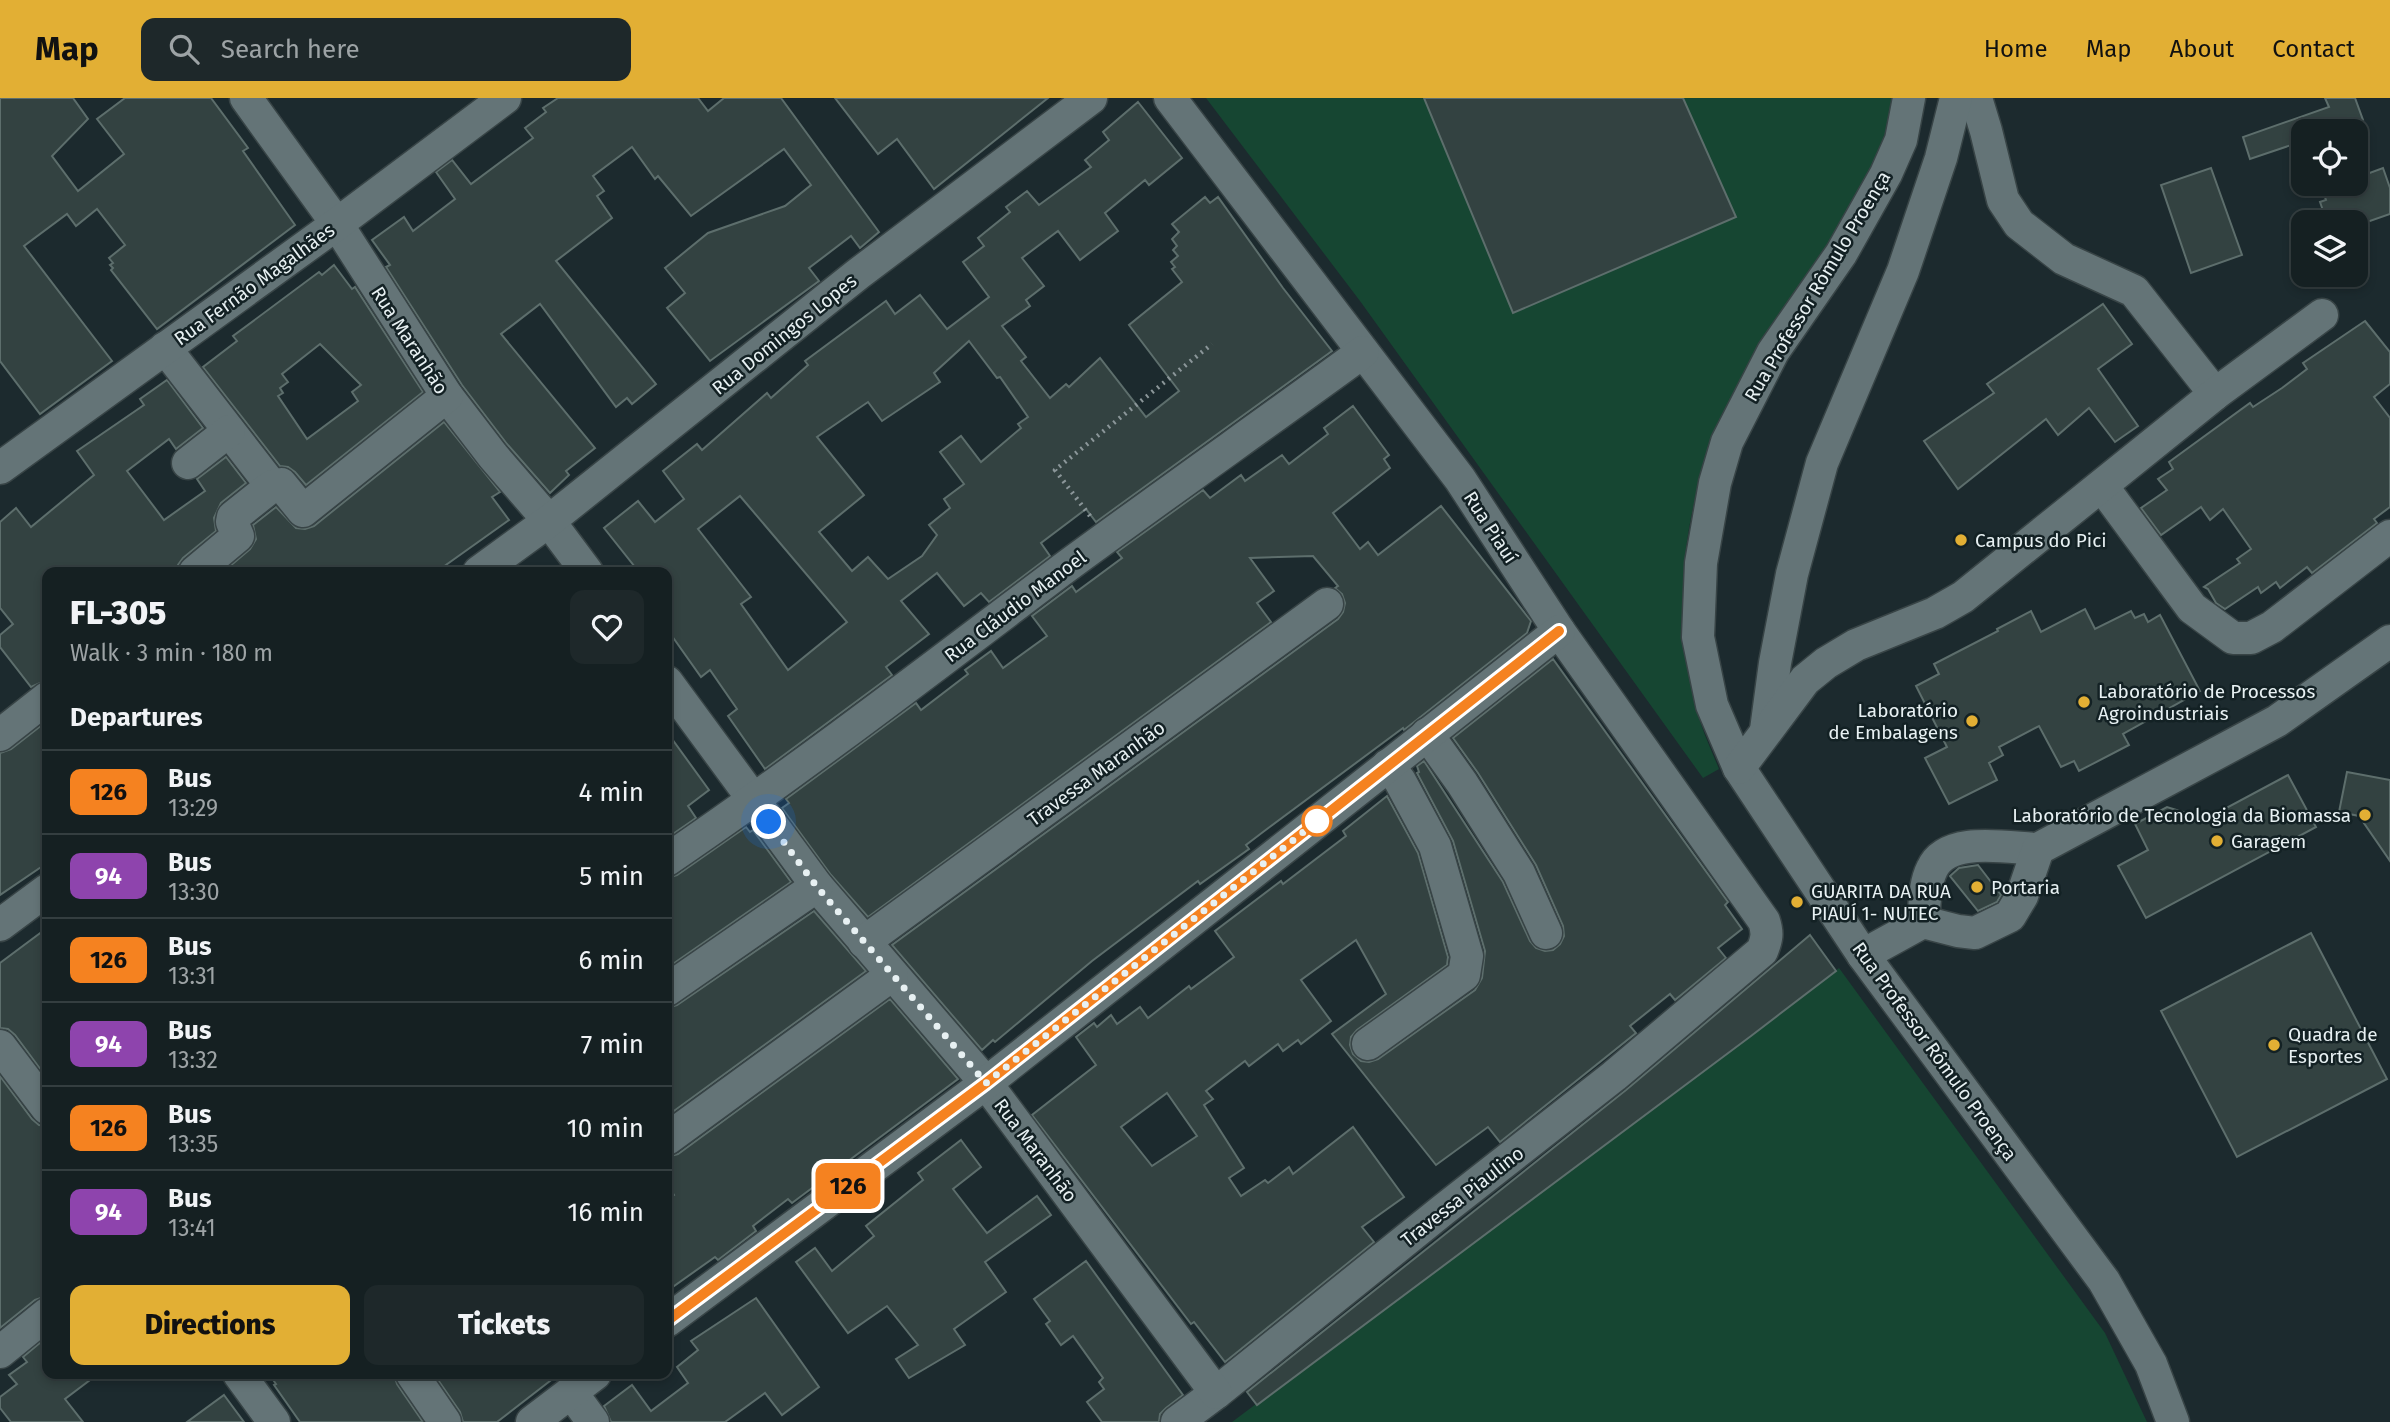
<!DOCTYPE html>
<meta charset="utf-8">
<style>
:root{--surface:#152022;--page:#1e282a;--text:#f1f3f6;--muted:#9da3a5;--line:#343e40;--accent:#e2af34}
body{margin:0;font-family:"Fira Sans",sans-serif;background:var(--page);color:var(--text);height:100vh;display:flex;flex-direction:column;font-size:26px;white-space:nowrap}
*{box-sizing:border-box;margin:0}
p{font-size:23px;color:var(--muted)}
.icon{flex:none;width:38px;height:38px;fill:none;stroke:currentColor;stroke-width:2;stroke-linecap:round;stroke-linejoin:round}
.map{position:relative;flex:1;overflow:hidden}
.side{position:absolute;left:42px;top:469px;width:630px;height:812px;display:flex;flex-direction:column;background:var(--surface);border-radius:14px;box-shadow:0 4px 10px #0003,0 0 0 2px var(--line)}
.side>*{flex:none}
.badge{padding:0 14px;border-radius:10px;font-size:24px;line-height:46px}
.buttons{position:absolute;left:2291px;top:21px;display:grid;gap:14px}
.buttons a{display:grid;place-items:center;width:77px;height:77px;border-radius:14px;background:var(--surface);box-shadow:0 4px 10px #0003,0 0 0 2px var(--line);font-size:35px}
.you{position:absolute;width:35px;height:35px;margin:-18px;border:5px solid #fff;border-radius:50%;background:#1a73e8;box-shadow:0 0 0 10px #1a73e833}
.map>.badge{position:absolute;translate:-50% -50%;box-shadow:0 0 0 4px #fff}
h2{padding:0 28px;font-size:26px;line-height:63px}
.round{display:grid;place-items:center;flex:none;width:74px;height:74px;border-radius:14px;background:var(--page)}
.summary{display:flex;align-items:center;justify-content:space-between;height:119px;padding:0 28px}
h1{font-size:33px;font-weight:800;line-height:52px}
.action{display:flex;gap:14px;margin-top:auto;padding:14px 28px}
.action a{flex:1;height:80px;border-radius:14px;background:var(--accent);color:#111;font-size:28px;font-weight:800;line-height:80px;text-align:center}
.action a+a{background:var(--page);color:var(--text)}
ul{padding:0;list-style:none}
li{display:flex;align-items:center;gap:21px;height:84px;padding:0 28px;border-top:2px solid var(--line)}
li div{flex:1}
li b{display:block;font-size:26px}
li em{font-style:normal}
li .badge{min-width:77px;font-weight:700;text-align:center}
header{display:flex;align-items:center;gap:42px;box-sizing:border-box;height:98px;padding:0 35px;background:var(--accent);color:#111}
header strong{font-size:33px}
nav{display:flex;gap:38px;margin-inline-start:auto;font-size:24px}
.search{width:490px;height:63px;background:var(--page);display:flex;align-items:center;gap:18px;box-sizing:border-box;padding:0 24px;border-radius:14px;color:var(--muted);font-size:26px}
.map>svg:first-child{display:block}
.green{fill:#164632}
.building{fill:#334241;stroke:#5d6e6c;stroke-width:2;fill-rule:evenodd}
.lines{fill:none;stroke-linecap:round;stroke-linejoin:round}
.minor-casing{stroke:#384446;stroke-width:35}
.path{stroke:#8b9699;stroke-width:4.5;stroke-dasharray:2 5;stroke-linecap:butt}
.minor{stroke:#647477;stroke-width:32}
.line-casing{stroke:#fff;stroke-width:16}
.line{stroke:#f58220;stroke-width:10}
.walk{stroke:#e7f0f2;stroke-width:7;stroke-dasharray:0 12.6}
.poi-dot{fill:#e2af34;stroke:#132124;stroke-width:2.5}
.stop-dot{fill:#fff;stroke:#f58220;stroke-width:3.5}
.labels{text-anchor:middle;stroke-width:5;stroke-linejoin:round;paint-order:stroke}
.street-label{font-size:19px;fill:#e7f0f2;stroke:#132124}
.poi-label{font-size:19px;fill:#e7f0f2;stroke:#132124;text-anchor:start}
</style>
<header>
<strong>Map</strong>
<div class="search"><svg class="icon" aria-label="search" viewBox="0 0 24 24"><circle cx="10" cy="10" r="6"/><path d="M15 15l6 6"/></svg>Search here</div>
<nav><a>Home</a><a>Map</a><a>About</a><a>Contact</a></nav>
</header>
<div class="map">
<svg width="2390" height="1324" viewBox="0 0 2390 1324">
<rect width="100%" height="100%" fill="#1c2a2e"/>
<g class="green">
<path d="M1206 0H1897L1878 65 1711 346C1684 426 1675 496 1691 578 1694 594 1696 611 1701 626 1706 641 1713 656 1719 671L1703 680 1360 203Z"/>
<polygon points="1839,870 2105,1235 2147,1324 1232,1324"/>
</g>
<g class="building">
<polygon points="0,0 73,0 88,21 52,58 78,93 124,56 97,21 125,0 211,0 248,50 243,53 295,127 157,231 111,172 113,170 110,167 113,165 109,160 125,147 97,111 76,128 67,116 24,148 112,263 40,316 0,263"/>
<polygon points="558,0 698,0 708,13 724,0 781,0 879,134 860,150 851,138 809,170 819,183 710,263 667,210 685,195 665,170 708,135 785,108 811,87 784,51 691,118 658,78 655,81 632,49 593,78 604,93 597,98 612,120 556,163 656,286 632,306 627,300 616,309 540,206 501,236 595,350 566,373 569,377 550,395 507,346 462,287 386,169 390,167 372,142 404,119 413,133 455,101 436,74 452,62 471,86 533,40 525,30 546,14 543,10"/>
<polygon points="835,0 1048,0 934,91 897,41 878,56"/>
<polygon points="1424,0 1683,0 1736,119 1513,215"/>
<polygon points="2325,0 2355,0 2363,22 2331,33 2303,33 2303,43 2250,61 2243,39 2329,9"/>
<path d="M1138 4 1182 60 1149 87 1145 82 1105 115 1118 133 1080 162 1058 133 1022 160 1044 188 1026 202 1030 208 1002 228 1026 259 1021 263 1050 300 1066 286 1069 289 1100 260 1146 319 1179 293 1129 227 1182 184 1172 171 1175 169 1171 164 1178 158 1173 152 1177 148 1172 141 1179 134 1172 126 1205 99 1210 105 1218 99 1283 190 1332 253 1096 424 1086 411 1041 445 1050 458 989 504 981 495 964 508 937 475 901 503 929 536 886 569 892 577 765 671 728 618 737 611 710 572 701 579 667 531V474H639L604 430 638 403 655 424 684 401 663 373 697 346 702 352 767 295 771 300 808 267 805 263 886 203 895 216 920 197 947 231 989 199 963 164 984 148 978 140 1010 114 1006 109 1027 93 1039 107 1091 69 1085 62 1109 42 1103 34ZM969 243 997 280 1000 279 1028 319 1018 326 1021 330 981 364 961 338 940 354 964 386 944 401 950 410 929 427 937 437 922 458 888 481 868 459 852 473 819 434 864 397 817 339 868 304 882 323 940 284 934 275ZM740 398 847 524 788 572 741 506 751 499 698 431Z"/>
<polygon points="2211,70 2242,157 2191,175 2161,87"/>
<polygon points="2383,70 2390,90 2390,116 2367,124 2327,124 2320,104 2326,102 2322,91 2338,86 2356,86 2356,80"/>
<path d="M334 167 352 191 355 189 423 294 306 387 295 374 288 369 280 368 203 269 237 243 233 238 319 174 322 177ZM320 246 361 287 352 294 358 303 307 341 278 298 283 295 280 290 288 284 282 276Z"/>
<polygon points="2103,206 2132,246 2098,271 2138,328 2115,344 2089,310 2058,337 2046,321 1958,391 1924,343 1994,295 1987,286"/>
<polygon points="2365,223 2390,254 2390,286 2374,299 2390,320 2390,409 2374,421 2377,425 2312,475 2307,469 2280,490 2276,484 2261,495 2258,489 2225,511 2216,505 2208,491 2204,489 2240,465 2237,461 2251,451 2223,411 2210,422 2201,409 2161,437 2141,410 2167,392 2158,381 2173,371 2169,364 2250,305 2253,309 2282,290 2307,271 2303,265"/>
<polygon points="167,282 203,330 176,351 169,341 127,373 164,422 205,393 197,381 226,359 246,385 221,405 214,420 216,433 183,460 178,467 177,474 47,474 47,582 31,589 0,549 0,537 13,526 0,510 0,424 16,410 31,429 94,377 77,353 144,307 140,301"/>
<polygon points="1353,308 1389,357 1384,361 1390,370 1333,415 1360,451 1368,444 1378,457 1441,408 1527,518 1531,523 1527,535 1404,632 1403,630 1263,734 1246,747 1249,751 1200,786 1198,783 1092,863 995,944 993,942 982,952 892,847 1338,521 1343,514 1345,505 1342,496 1335,490 1338,488 1313,458 1250,460 1274,493 1257,505 1271,524 868,819 831,777 782,710 789,705 786,701 916,605 921,612 968,576 965,572 991,553 1003,570 1047,538 1032,518 1072,488 1076,494 1122,460 1117,454 1203,392 1210,400 1241,377 1245,383 1282,357 1289,366 1328,336 1324,330"/>
<polygon points="444,324 500,394 492,399 509,422 436,474 223,474 250,451 256,441 253,427 276,409 296,430 305,431 314,428"/>
<polygon points="2085,511 2095,531 2131,513 2135,520 2144,516 2148,524 2160,517 2200,593 2123,636 2129,647 2079,673 2074,663 2061,669 2039,628 1999,649 2003,657 1989,665 1997,682 1949,706 1925,660 1947,649 1916,588 1939,576 1934,566 1998,533 1997,531 2031,513 2041,534"/>
<path d="M1553 561 1728 804 1725 807 1742 831 1718 850 1726 860 1675 902 1670 896 1630 928 1636 935 1500 1044 1488 1029 1436 1067 1332 936 1386 896 1356 842 1301 882 1331 923 1301 946 1298 942 1283 953 1278 946 1249 968 1245 963 1206 993 1213 1001 1204 1007 1244 1070 1229 1080 1241 1098 1265 1082 1268 1085 1289 1069 1293 1076 1353 1029 1404 1099 1362 1129 1374 1144 1225 1264 1194 1224 1191 1226 1032 1017 1096 967 1076 939 1094 925 1097 929 1111 917 1117 926 1140 909 1148 920 1189 888 1191 891 1234 859 1215 833 1281 783 1283 786 1346 738 1343 733 1387 698 1418 755 1448 859 1447 867 1357 932 1351 939 1350 947 1353 956 1361 963 1369 964 1378 961 1475 892 1482 880 1485 853 1453 743 1417 675 1419 674 1417 668 1424 663 1503 784 1530 843 1536 850 1545 853 1553 852 1560 846 1564 838 1563 828 1536 767 1478 675 1453 640ZM1167 995 1197 1038 1152 1068 1121 1029Z"/>
<polygon points="47,623 47,765 0,797 0,655 11,651"/>
<polygon points="667,634 709,692 688,708 696,720 667,740"/>
<polygon points="2347,674 2390,682 2390,763 2359,718 2339,714"/>
<polygon points="2288,677 2316,729 2146,820 2118,768 2148,752 2135,726 2167,709 2206,721"/>
<polygon points="746,729 750,734 753,732 791,784 667,870 667,780 677,777"/>
<polygon points="1978,767 2001,797 1997,804 1978,813 1950,778 1959,770"/>
<polygon points="814,813 866,873 667,1018 667,910 677,907"/>
<polygon points="47,830 47,980 15,937 8,931 0,930 0,865"/>
<polygon points="2311,835 2387,981 2237,1059 2161,913"/>
<polygon points="1810,837 1836,873 1751,938 1257,1307 1247,1294 1626,992"/>
<polygon points="890,901 958,981 792,1105 788,1101 753,1128 756,1133 718,1162 715,1159 667,1193 667,1102 674,1097 667,1086 667,1059 678,1056"/>
<polygon points="0,978 32,1021 39,1027 47,1028 47,1198 35,1202 0,1230"/>
<polygon points="961,1042 981,1069 953,1091 987,1135 1037,1098 1051,1117 985,1164 1006,1194 954,1231 965,1247 909,1280 896,1261 918,1247 887,1208 848,1235 796,1164 815,1150 832,1173 874,1138 866,1128 923,1082 918,1075"/>
<polygon points="1086,1163 1183,1297 1166,1310 1160,1316 1159,1324 1102,1324 1087,1304 1104,1291 1099,1284 1103,1280 1073,1238 1061,1247 1046,1226 1050,1223 1034,1201"/>
<polygon points="756,1200 819,1289 782,1317 765,1295 725,1324 611,1324 604,1308 632,1287 651,1313 688,1285 677,1269 698,1252 691,1243"/>
<polygon points="47,1239 47,1276 98,1276 65,1301 83,1324 11,1324 0,1310 0,1299 17,1286 9,1277 27,1264 23,1259"/>
<polygon points="269,1276 394,1276 397,1286 423,1324 300,1324 274,1287 276,1286"/>
<polygon points="434,1276 559,1276 497,1324 463,1324 460,1314"/>
<polygon points="224,1297 244,1324 187,1324"/>
</g>
<g class="lines">
<defs>
<g id="minor">
<polyline points="246,0 337,126 447,298 493,358 549,423 587,474"/>
<path d="M1170 0 1460 381 1559 533 1764 823C1768 835 1767 841 1762 853L1614 978 1443 1112 1216 1295 1177 1324"/>
<polyline points="1909,0 1901,42 1886,76 1841,156 1773,254 1727,344 1715,385 1701,465 1698,539 1712,607 1739,670 1863,857 2104,1183 2151,1266 2173,1324"/>
<polyline points="1976,0 1986,33 2003,102 2019,126 2064,161 2134,193 2215,296"/>
<polyline points="165,250 272,388"/>
<polyline points="188,365 229,333"/>
<polyline points="0,370 337,126 505,0"/>
<polyline points="2102,388 2192,510 2233,540 2251,540 2272,529 2390,438"/>
<polyline points="195,474 238,438 232,424 233,419 272,388 281,386 303,413 447,298"/>
<polyline points="479,474 549,423 858,176 1091,0"/>
<polyline points="667,584 817,788 986,985 1216,1295"/>
<polyline points="1766,632 1775,565 1792,476 1822,365 1903,173 1941,60 1956,0"/>
<polyline points="1427,636 1462,685 1519,775 1546,835"/>
<polyline points="0,637 47,600"/>
<polyline points="1739,670 1805,582 1826,565 1856,547 1935,515 1963,499 2215,296 2322,217"/>
<path d="M667 762C802 670 932 570 1063 471 1162 398 1263 327 1363 254"/>
<path d="M1923 824C1925 807 1924 787 1932 771 1947 737 2008 750 2038 751"/>
<polyline points="0,827 47,792"/>
<polyline points="864,844 1327,506"/>
<polyline points="1863,857 1923,824 1958,833 1975,835 2010,818 2022,798 2038,751 2277,623 2390,543"/>
<polyline points="667,892 817,788"/>
<polyline points="1368,946 1464,877 1467,858 1435,748 1400,683 1388,667"/>
<polyline points="0,948 47,1010"/>
<polyline points="667,1041 892,877"/>
<polyline points="667,1223 986,985 1559,533"/>
<polyline points="0,1254 47,1216"/>
<polyline points="239,1276 274,1324"/>
<polyline points="412,1276 445,1324"/>
<polyline points="571,1294 593,1324"/>
<polyline points="532,1324 595,1276"/>
</g>
</defs>
<use href="#minor" class="minor-casing"/>
<polyline class="path" points="1090,418 1055,372 1212,246"/>
<use href="#minor" class="minor"/>
</g>
<g class="lines">
<defs>
<polyline id="line" points="667,1223 986,985 1559,533"/>
</defs>
<use href="#line" class="line-casing"/>
<use href="#line" class="line"/>
<polyline class="walk" points="769,724 817,789 986,985 1325,717 1317,723"/>
</g>
<g class="poi-dot">
<circle cx="1961" cy="442" r="7"/>
<circle cx="2084" cy="604" r="7"/>
<circle cx="1972" cy="623" r="7"/>
<circle cx="2365" cy="717" r="7"/>
<circle cx="2217" cy="743" r="7"/>
<circle cx="1977" cy="789" r="7"/>
<circle cx="1797" cy="804" r="7"/>
<circle cx="2274" cy="947" r="7"/>
</g>
<circle class="stop-dot" cx="1317" cy="723" r="14"/>
<g class="labels">
<g class="street-label">
<text transform="translate(254 186) rotate(-36)" y="7">Rua Fernão Magalhães</text>
<text transform="translate(1817 188) rotate(-59)" y="7">Rua Professor Rômulo Proença</text>
<text transform="translate(784 236) rotate(-39)" y="7">Rua Domingos Lopes</text>
<text transform="translate(410 242) rotate(57)" y="7">Rua Maranhão</text>
<text transform="translate(1491 429) rotate(57)" y="7">Rua Piauí</text>
<text transform="translate(1015 508) rotate(-37)" y="7">Rua Cláudio Manoel</text>
<text transform="translate(1096 675) rotate(-36)" y="7">Travessa Maranhão</text>
<text transform="translate(1935 953) rotate(54)" y="7">Rua Professor Rômulo Proença</text>
<text transform="translate(1036 1052) rotate(53)" y="7">Rua Maranhão</text>
<text transform="translate(1462 1098) rotate(-38)" y="7">Travessa Piaulino</text>
</g>
<g class="poi-label">
<text x="1975" y="449">Campus do Pici</text>
<text x="2098" y="600">Laboratório de Processos<tspan x="2098" dy="22">Agroindustriais</tspan></text>
<text x="1958" y="619" text-anchor="end">Laboratório<tspan x="1958" dy="22">de Embalagens</tspan></text>
<text x="2351" y="724" text-anchor="end">Laboratório de Tecnologia da Biomassa</text>
<text x="2231" y="750">Garagem</text>
<text x="1991" y="796">Portaria</text>
<text x="1811" y="800">GUARITA DA RUA<tspan x="1811" dy="22">PIAUÍ 1- NUTEC</tspan></text>
<text x="2288" y="943">Quadra de<tspan x="2288" dy="22">Esportes</tspan></text>
</g>
</g>
</svg>
<div class="buttons">
<a><svg class="icon" aria-label="locate" viewBox="0 0 24 24"><circle cx="12" cy="12" r="6"/><path d="M12 2v4M12 18v4M2 12h4M18 12h4"/></svg></a>
<a><svg class="icon" aria-label="layers" viewBox="0 0 24 24"><path d="M12 4l9 5-9 5-9-5zM3 14l9 5 9-5"/></svg></a>
</div>
<div class="you" style="left:769px;top:724px"></div>
<b class="badge" style="left:848px;top:1088px;background:#f58220;color:#111">126</b>
<section class="side">
<div class="summary"><div><h1>FL-305</h1><p>Walk · 3 min · 180 m</p></div><a class="round"><svg class="icon" aria-label="heart" viewBox="0 0 24 24"><path d="M12 20l-8-8c-3-5 5-10 8-4 3-6 11-1 8 4z"/></svg></a></div>
<h2>Departures</h2>
<ul>
<li><span class="badge" style="background:#f58220;color:#111">126</span><div><b>Bus</b><p>13:29</p></div><em>4 min</em></li>
<li><span class="badge" style="background:#8e44ad;color:#fff">94</span><div><b>Bus</b><p>13:30</p></div><em>5 min</em></li>
<li><span class="badge" style="background:#f58220;color:#111">126</span><div><b>Bus</b><p>13:31</p></div><em>6 min</em></li>
<li><span class="badge" style="background:#8e44ad;color:#fff">94</span><div><b>Bus</b><p>13:32</p></div><em>7 min</em></li>
<li><span class="badge" style="background:#f58220;color:#111">126</span><div><b>Bus</b><p>13:35</p></div><em>10 min</em></li>
<li><span class="badge" style="background:#8e44ad;color:#fff">94</span><div><b>Bus</b><p>13:41</p></div><em>16 min</em></li>
</ul>
<div class="action"><a>Directions</a><a>Tickets</a></div>
</section>
</div>
